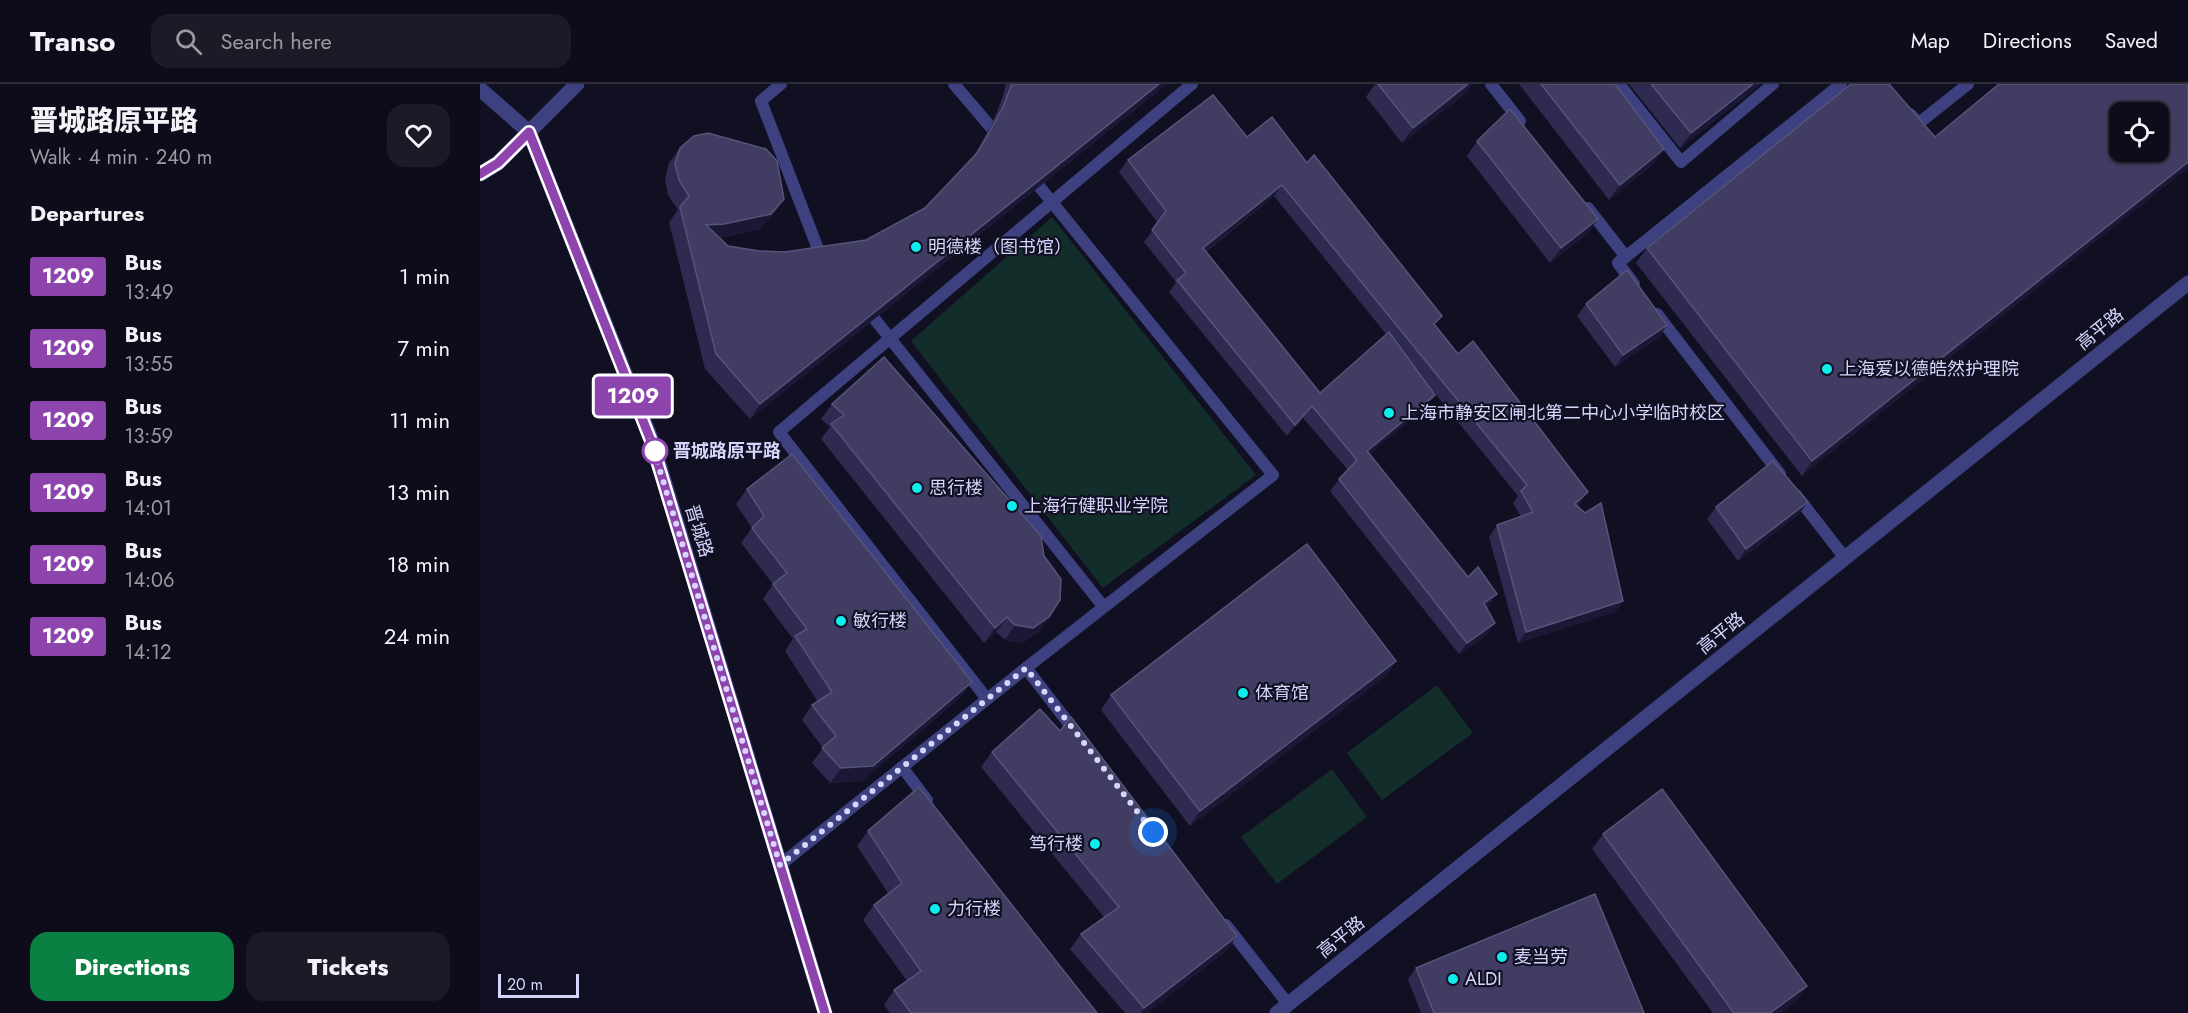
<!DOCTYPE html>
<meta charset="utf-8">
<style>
:root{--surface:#0d0c1a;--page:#1b1a27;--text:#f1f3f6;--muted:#9a9ba2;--line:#2d2c39;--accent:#0b8043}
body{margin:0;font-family:Jost,"Noto Sans SC",sans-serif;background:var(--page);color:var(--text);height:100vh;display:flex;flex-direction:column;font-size:22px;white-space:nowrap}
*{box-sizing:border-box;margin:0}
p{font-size:20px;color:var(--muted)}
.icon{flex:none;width:33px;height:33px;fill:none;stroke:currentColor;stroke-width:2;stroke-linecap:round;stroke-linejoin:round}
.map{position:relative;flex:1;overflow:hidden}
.drawer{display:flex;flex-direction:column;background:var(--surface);width:480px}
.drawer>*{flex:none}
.badge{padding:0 12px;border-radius:4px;font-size:21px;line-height:39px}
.controls{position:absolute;left:1629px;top:18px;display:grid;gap:12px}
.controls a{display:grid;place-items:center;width:60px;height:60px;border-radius:12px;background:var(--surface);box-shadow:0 2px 4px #0004,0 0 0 2px var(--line);font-size:30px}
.scale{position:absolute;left:18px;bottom:15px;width:81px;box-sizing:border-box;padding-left:6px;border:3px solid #d6d5fc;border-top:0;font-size:16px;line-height:21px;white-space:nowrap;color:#d6d5fc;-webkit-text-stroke:4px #111023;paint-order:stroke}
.you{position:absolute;width:30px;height:30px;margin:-15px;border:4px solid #fff;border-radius:50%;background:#1a73e8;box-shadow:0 0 0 9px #1a73e833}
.map>.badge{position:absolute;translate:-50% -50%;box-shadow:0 0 0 3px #fff}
h2{padding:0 30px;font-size:22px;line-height:54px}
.round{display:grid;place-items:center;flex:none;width:63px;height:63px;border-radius:18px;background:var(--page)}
.summary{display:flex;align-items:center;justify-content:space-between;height:102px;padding:0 30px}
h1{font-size:28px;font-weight:800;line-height:45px}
.button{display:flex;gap:12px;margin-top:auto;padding:12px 30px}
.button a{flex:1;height:69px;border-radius:18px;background:var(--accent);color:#fff;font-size:24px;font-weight:800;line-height:69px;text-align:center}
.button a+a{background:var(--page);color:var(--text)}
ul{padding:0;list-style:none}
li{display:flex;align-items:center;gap:18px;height:72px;padding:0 30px}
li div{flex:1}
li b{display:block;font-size:22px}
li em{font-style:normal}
li .badge{min-width:66px;font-weight:700;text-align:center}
header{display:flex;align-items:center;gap:36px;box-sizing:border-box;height:84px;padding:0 30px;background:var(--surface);border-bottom:2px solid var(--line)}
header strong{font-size:28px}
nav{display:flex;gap:33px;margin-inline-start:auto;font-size:21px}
.search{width:420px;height:54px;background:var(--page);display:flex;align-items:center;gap:15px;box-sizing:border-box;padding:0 21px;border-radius:18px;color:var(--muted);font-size:22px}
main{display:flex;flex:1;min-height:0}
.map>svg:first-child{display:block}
.green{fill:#132d2a}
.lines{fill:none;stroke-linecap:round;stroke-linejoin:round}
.service{stroke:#3e417f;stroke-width:12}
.tertiary{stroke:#3e417f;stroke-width:15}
.wall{fill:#2e2a50;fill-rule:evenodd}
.shaded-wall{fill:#1b1836}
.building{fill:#403c62;stroke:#57547a;stroke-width:1.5;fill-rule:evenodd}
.line-casing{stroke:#fff;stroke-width:14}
.line{stroke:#8e44ad;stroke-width:9}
.walk{stroke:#d6d5fc;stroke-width:6;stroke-dasharray:0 10.8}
.poi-dot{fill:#0fecee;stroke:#111023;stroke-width:2}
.stop-dot{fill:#fff;stroke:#8e44ad;stroke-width:3}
.labels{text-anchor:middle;stroke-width:4.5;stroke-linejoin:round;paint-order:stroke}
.poi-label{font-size:18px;fill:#d6d5fc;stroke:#111023;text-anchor:start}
.street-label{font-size:18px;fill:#d6d5fc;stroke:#111023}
.stop-label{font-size:18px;font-weight:bold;fill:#d6d5fc;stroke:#111023;text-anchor:start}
</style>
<header>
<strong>Transo</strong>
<div class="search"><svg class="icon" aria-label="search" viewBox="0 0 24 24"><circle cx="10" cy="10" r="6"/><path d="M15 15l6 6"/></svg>Search here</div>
<nav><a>Map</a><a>Directions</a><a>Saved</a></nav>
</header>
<main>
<section class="drawer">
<div class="summary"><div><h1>晋城路原平路</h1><p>Walk · 4 min · 240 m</p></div><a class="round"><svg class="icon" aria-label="heart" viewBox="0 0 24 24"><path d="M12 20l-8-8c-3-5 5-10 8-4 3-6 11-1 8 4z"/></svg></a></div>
<h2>Departures</h2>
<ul>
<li><span class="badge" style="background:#8e44ad;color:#fff">1209</span><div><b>Bus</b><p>13:49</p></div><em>1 min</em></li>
<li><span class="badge" style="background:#8e44ad;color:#fff">1209</span><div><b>Bus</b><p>13:55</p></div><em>7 min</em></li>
<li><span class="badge" style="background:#8e44ad;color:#fff">1209</span><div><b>Bus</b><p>13:59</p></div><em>11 min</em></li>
<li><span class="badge" style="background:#8e44ad;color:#fff">1209</span><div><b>Bus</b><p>14:01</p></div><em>13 min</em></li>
<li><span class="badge" style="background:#8e44ad;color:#fff">1209</span><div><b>Bus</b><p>14:06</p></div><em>18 min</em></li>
<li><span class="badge" style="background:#8e44ad;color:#fff">1209</span><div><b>Bus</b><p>14:12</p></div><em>24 min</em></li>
</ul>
<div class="button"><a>Directions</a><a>Tickets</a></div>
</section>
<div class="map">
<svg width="1708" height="929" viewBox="0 0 1708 929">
<rect width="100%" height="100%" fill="#111023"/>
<g class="green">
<polygon points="572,133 776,391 623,504 431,257"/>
<polygon points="957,601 993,649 902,716 867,669"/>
<polygon points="852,685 887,733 797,800 761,753"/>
</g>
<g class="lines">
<g class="service">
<polyline points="301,0 281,17 338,165 346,175"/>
<polyline points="474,0 520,54"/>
<polyline points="1011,0 1040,37"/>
<polyline points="1139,0 1201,78 1293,0"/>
<polyline points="1430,30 1439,39 1488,0"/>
<polyline points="550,91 793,391 546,584 597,650"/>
<polyline points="1108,124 1146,173"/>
<polyline points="1154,200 1138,179 1361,0"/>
<polyline points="385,223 623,522"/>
<polyline points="1177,230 1300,390"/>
<polyline points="1316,411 1365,474"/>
<polyline points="507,615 299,348 712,0"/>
<polyline points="422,683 447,716"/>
<polyline points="300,781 546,584"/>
<polyline points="746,841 808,920"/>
</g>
<g class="tertiary">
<polyline points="0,5 49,48 172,357 345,929"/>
<polyline points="0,90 18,79 97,0"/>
<polyline points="797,929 1708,199"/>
</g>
</g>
<g class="wall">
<polygon points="526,0 687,0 270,335 225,285 189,138 198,126 188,111 185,95 189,79 200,64 304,115 293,130 280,145 240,154 248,162 279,167 305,168 386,156 445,124 493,73 512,40 523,12"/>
<polygon points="895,0 992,0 986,9 922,59 886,13"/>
<polygon points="1039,0 1135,0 1184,65 1173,80 1129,116"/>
<polygon points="1149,0 1281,0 1200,64"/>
<polygon points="1708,0 1322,392 1156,179 1167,164 1455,53"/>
<path d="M767 53 827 79 978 270 1100 420 1098 422 1143 517 1135 528 1038 559 1009 453 1017 441 1041 433 1033 419 1038 412 953 307 955 311 947 322 889 370 1009 522 1007 524V551L979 570 850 407 859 395 868 386 823 334 807 352 689 208 696 198 664 158 678 139 639 88 648 76ZM794 112 906 250 840 309 726 168Z"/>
<polygon points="997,57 1118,135 1107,150 1070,179 987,72"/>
<polygon points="1106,220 1187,241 1179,253 1135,283 1097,232"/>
<polygon points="404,273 569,533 559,548 542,559 525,556 516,548 504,559 341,355 350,343 341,335 352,320"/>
<polygon points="267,405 492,598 481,613 382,697 350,699 332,679 343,664 322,636 332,621 338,618 305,567 313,555 283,515 293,500 261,459 272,444 256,420"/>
<polygon points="1328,418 1319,430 1258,477 1227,435 1236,423"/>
<polygon points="916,577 906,592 710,742 621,626 631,611"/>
<polygon points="580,647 757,852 746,867 667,929 645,929 590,865 601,850 624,833 501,683 512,668"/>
<polygon points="388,747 617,929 410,929 404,921 414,906 427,897 383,836 394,821 408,809 377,762"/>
<polygon points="1123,750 1327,902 1316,917 1300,929 1233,929 1112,765"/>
<polygon points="936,884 1164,929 941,929 928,895"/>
</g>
<g class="shaded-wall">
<polygon points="679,0 687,0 270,335 280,320"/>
<polygon points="988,0 992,0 986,9 922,59 933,44"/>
<polygon points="1273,0 1281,0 1200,64 1211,49"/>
<polygon points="1184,65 1173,80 1129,116 1140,101"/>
<polygon points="1708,78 1708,84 1322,392 1332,377"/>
<polygon points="802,101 794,112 715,176 723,164"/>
<polygon points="304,115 293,130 280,145 233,155 226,141"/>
<polygon points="1118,135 1107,150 1070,179 1081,164"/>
<polygon points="1187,241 1179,253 1135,283 1143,271"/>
<polygon points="955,311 947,322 879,379 887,367"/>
<polygon points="832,322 823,334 807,352 815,341"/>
<polygon points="1108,408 1100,420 1087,432 1095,420"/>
<polygon points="1328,418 1319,430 1258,477 1266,465"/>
<polygon points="1017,510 1009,522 996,531 1004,519"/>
<polygon points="1143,517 1135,528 1038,559 1046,548"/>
<polygon points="527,533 516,548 504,559 515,544"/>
<polygon points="569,533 559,548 542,559 525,556 535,541"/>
<polygon points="1015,539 1007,551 979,570 987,559"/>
<polygon points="916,577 906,592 710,742 720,727"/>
<polygon points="492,598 481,613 382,697 350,699 361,684"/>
<polygon points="757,852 746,867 667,929 661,929 664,924"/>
<polygon points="1327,902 1316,917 1300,929 1290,929"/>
</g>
<g class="building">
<polygon points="532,0 679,0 280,320 236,270 200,123 209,112 199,96 195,80 200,64 214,52 228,49 286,65 297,77 304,115 291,130 244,140 226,141 248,162 279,167 305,168 386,156 445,124 498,68 522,25"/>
<polygon points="898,0 988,0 933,44"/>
<polygon points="1061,0 1135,0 1184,65 1140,101"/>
<polygon points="1171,0 1273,0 1211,49"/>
<path d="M1371 0H1409L1455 53 1519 0H1708V78L1332 377 1167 164ZM1640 28H1678V68H1640Z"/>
<polygon points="733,11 767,53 792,33 827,79 834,71 962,232 954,240 978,270 993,257 1108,408 1095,420 1105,429 1121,419 1143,517 1046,548 1017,441 1053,428 1041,407 1047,401 802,101 723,164 840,309 909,248 955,311 887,367 988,493 998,483 1017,510 1004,519 1015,539 987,559 859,395 877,376 832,322 815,341 697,196 706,189 672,146 686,127 648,76"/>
<polygon points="1030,25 1118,135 1081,164 997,57"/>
<polygon points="1147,186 1187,241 1143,271 1106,220"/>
<polygon points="404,273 561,452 564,472 581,495 580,516 569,533 553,544 535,541 527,533 515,544 351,340 364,331 352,320"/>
<polygon points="312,370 492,598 393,682 361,684 342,664 356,652 332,621 352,608 315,552 327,545 293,500 307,489 272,444 284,432 267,405"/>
<polygon points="1293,377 1328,418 1266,465 1236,423"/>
<polygon points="827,460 916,577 720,727 631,611"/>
<polygon points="560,625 580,647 591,633 757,852 664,924 601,850 639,823 512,668"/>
<polygon points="439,703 617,929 431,929 414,906 441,887 394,821 422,799 388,747"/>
<polygon points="1182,705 1327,902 1290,929 1254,929 1123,750"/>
<polygon points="1115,810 1164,929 954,929 936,884"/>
</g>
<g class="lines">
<defs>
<polyline id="line" points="0,90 18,79 49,48 171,357 345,929"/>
</defs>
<use href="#line" class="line-casing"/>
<use href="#line" class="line"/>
<polyline class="walk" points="175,367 171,357 300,781 546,584 673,748"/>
</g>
<g class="poi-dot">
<circle cx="436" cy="163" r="6"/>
<circle cx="1347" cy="285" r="6"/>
<circle cx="909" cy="329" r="6"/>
<circle cx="437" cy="404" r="6"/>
<circle cx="532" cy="422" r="6"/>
<circle cx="361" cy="537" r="6"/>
<circle cx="763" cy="609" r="6"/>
<circle cx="615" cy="760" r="6"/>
<circle cx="455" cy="825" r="6"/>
<circle cx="1022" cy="873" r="6"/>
<circle cx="973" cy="895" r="6"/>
</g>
<circle class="stop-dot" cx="175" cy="367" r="12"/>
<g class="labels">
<g class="poi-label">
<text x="448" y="169">明德楼（图书馆）</text>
<text x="1359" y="291">上海爱以德皓然护理院</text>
<text x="921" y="335">上海市静安区闸北第二中心小学临时校区</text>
<text x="449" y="410">思行楼</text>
<text x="544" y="428">上海行健职业学院</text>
<text x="373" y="543">敏行楼</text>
<text x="775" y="615">体育馆</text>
<text x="603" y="766" text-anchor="end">笃行楼</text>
<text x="467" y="831">力行楼</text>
<text x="1034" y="879">麦当劳</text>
<text x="985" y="901">ALDI</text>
</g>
<g class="street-label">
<text transform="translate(1620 245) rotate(-39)" y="6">高平路</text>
<text transform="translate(219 447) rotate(73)" y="6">晋城路</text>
<text transform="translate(1241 549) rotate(-39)" y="6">高平路</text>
<text transform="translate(861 853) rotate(-39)" y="6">高平路</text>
</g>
<g class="stop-label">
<text x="193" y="373">晋城路原平路</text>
</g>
</g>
</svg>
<div class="controls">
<a><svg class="icon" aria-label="locate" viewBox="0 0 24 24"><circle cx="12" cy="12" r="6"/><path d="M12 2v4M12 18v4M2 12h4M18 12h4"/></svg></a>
</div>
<div class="scale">20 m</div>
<div class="you" style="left:673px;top:748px"></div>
<b class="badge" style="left:153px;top:312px;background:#8e44ad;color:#fff">1209</b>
</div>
</main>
